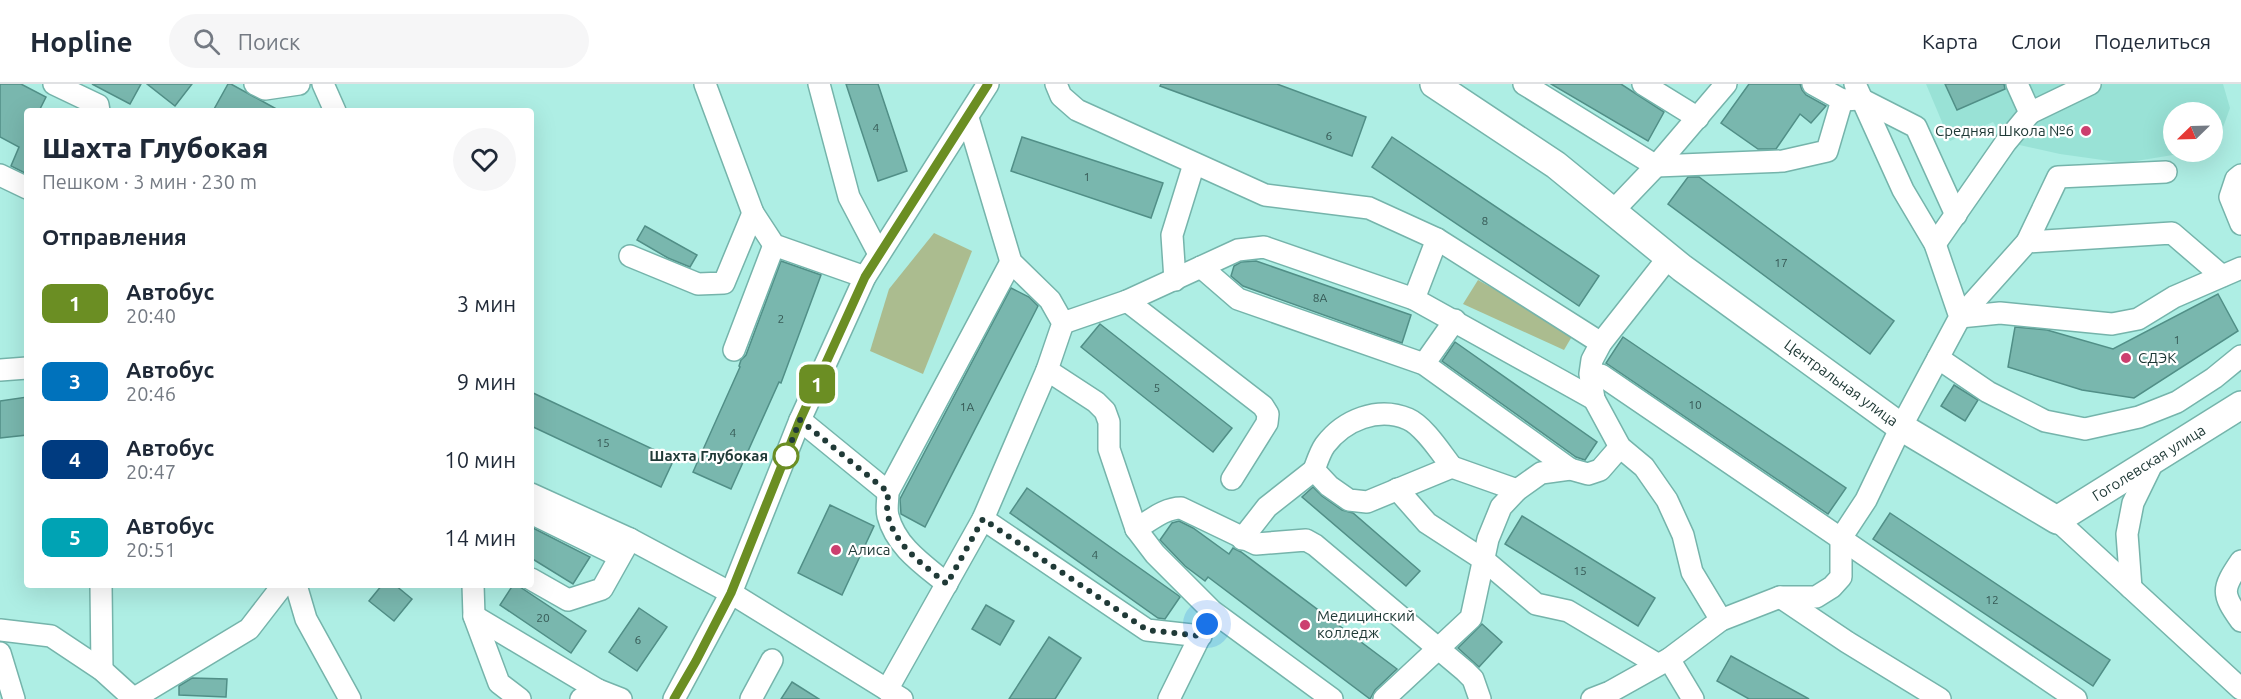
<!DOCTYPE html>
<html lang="ru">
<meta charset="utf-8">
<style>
:root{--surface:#fff;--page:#f6f6f7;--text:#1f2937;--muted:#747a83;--line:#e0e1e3}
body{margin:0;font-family:Ubuntu,sans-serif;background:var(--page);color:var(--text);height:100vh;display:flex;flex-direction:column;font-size:22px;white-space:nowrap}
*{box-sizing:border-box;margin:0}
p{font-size:20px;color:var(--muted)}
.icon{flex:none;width:33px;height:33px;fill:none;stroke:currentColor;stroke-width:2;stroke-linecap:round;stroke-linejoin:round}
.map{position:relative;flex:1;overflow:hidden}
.side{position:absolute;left:24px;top:24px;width:510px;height:480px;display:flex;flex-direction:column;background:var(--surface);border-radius:6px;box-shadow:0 6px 24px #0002}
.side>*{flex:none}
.badge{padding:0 12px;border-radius:9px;font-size:21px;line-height:39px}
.needle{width:39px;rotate:247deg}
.fabs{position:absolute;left:2163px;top:18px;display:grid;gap:12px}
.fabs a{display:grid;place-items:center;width:60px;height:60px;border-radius:50%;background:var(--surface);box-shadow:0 6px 24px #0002;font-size:30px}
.you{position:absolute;width:30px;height:30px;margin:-15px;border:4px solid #fff;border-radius:50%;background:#1a73e8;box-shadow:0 0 0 9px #1a73e833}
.map>.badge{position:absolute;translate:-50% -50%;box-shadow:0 0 0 3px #fff}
h2{padding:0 18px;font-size:22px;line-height:54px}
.round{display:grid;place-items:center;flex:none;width:63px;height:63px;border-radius:32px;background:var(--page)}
.headline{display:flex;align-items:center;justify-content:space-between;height:102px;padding:0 18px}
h1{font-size:28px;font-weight:800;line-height:45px}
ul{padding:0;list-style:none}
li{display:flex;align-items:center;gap:18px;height:78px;padding:0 18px}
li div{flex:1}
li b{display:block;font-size:22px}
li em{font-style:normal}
li .badge{min-width:66px;font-weight:700;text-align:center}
header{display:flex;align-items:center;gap:36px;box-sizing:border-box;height:84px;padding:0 30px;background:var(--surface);border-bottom:2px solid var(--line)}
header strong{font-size:28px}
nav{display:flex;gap:33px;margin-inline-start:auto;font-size:21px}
.search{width:420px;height:54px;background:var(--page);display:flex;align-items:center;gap:15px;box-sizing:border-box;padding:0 21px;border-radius:33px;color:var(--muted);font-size:22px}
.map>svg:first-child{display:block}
.built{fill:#99e2d6}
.green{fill:#abbc8f}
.building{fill:#79b7ae;stroke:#518f87;stroke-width:1.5}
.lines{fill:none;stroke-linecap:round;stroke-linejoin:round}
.minor-casing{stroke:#75b4ab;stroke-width:24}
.major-casing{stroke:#75b4ab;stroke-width:30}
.minor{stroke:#fff;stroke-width:21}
.major{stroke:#fff;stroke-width:27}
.line-casing{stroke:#fff;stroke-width:14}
.line{stroke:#6b8e23;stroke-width:9}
.walk{stroke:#203a37;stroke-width:6;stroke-dasharray:0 10.8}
.poi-dot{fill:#cc3f6f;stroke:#fff;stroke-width:2}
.stop-dot{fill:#fff;stroke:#6b8e23;stroke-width:3}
.labels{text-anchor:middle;stroke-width:4.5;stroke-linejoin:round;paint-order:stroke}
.number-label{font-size:12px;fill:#365955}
.poi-label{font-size:15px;fill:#203a37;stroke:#fff;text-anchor:start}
.street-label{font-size:15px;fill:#203a37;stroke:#fff}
.stop-label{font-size:15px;font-weight:bold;fill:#203a37;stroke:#fff;text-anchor:end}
</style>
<header>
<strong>Hopline</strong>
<div class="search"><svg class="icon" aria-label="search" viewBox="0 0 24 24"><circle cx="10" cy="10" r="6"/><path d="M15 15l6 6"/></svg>Поиск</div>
<nav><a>Карта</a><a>Слои</a><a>Поделиться</a></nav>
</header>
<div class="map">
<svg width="2241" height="615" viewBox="0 0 2241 615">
<rect width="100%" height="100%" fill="#aeeee4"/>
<polygon class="built" points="1926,0 2223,0 2230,24 2216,63 2213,64 2212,28 2174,28 2174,68 2191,68 2124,79 2060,70 2006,58 1993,38 1950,57"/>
<g class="green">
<polygon points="934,149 972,167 923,290 870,267 889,205"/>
<polygon points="1478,196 1574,249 1564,266 1463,220"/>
</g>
<g class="building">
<polygon points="0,0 21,0 46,13 39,27 27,27 27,90 11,82 19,63 0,53"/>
<polygon points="92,0 141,0 130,20"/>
<polygon points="147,0 192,0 175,22"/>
<polygon points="228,0 231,0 280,27 213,27"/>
<polygon points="846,0 878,0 907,87 878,97"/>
<polygon points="1161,0 1277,0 1366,33 1352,72 1160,2"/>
<polygon points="1551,0 1621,0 1664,28 1648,57"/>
<polygon points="1749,0 1800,0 1802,6 1806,11 1826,22 1811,39 1800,30 1776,65 1758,65 1721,39"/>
<polygon points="1945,0 2004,0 2005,5 1957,26"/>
<polygon points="1022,53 1163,99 1151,134 1011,87"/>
<polygon points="1392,53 1599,192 1579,222 1372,83"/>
<polygon points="1688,93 1699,93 1894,237 1870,270 1668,120"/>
<polygon points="645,142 697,171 690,183 668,174 637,156"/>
<polygon points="781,177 821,191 781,299 779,298 731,405 693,388 740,283 739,282 741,276 746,271"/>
<polygon points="1256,177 1411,231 1402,259 1243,202 1231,192 1234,182 1241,178"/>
<polygon points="1011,204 1029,213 1038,222 925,443 901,430 900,415"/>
<polygon points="2218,210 2238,247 2134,314 2082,306 2008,283 2015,243 2047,246 2113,265"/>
<polygon points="1100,240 1232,344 1213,368 1081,263"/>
<polygon points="1623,253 1846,404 1828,430 1606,279"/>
<polygon points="1455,258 1597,358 1585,376 1576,373 1442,277"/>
<polygon points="1954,301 1978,316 1965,337 1941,322"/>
<polygon points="531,308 674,375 661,403 531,342"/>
<polygon points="27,313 27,351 0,354 0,317"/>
<polygon points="1313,403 1322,412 1342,426 1353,429 1420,487 1406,502 1302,413"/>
<polygon points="1027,404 1179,512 1180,513 1165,535 1158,534 1010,429"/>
<polygon points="830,421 874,442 842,511 798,489"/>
<polygon points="1890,429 2110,576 2093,602 1873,455"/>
<polygon points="1522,432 1655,514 1638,542 1505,460"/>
<polygon points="1179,437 1193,444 1229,470 1233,464 1241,468 1397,585 1375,606 1370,615 1208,493 1205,497 1185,482 1160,456 1172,439"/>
<polygon points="531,443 590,473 573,500 531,474"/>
<polygon points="382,501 395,501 412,515 394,537 369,517"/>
<polygon points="513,501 517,501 586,547 571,569 500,521"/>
<polygon points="986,521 1014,537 1000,561 972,545"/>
<polygon points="639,524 667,543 637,587 609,568"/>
<polygon points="1482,540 1502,558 1479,583 1458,564"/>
<polygon points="1049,553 1081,574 1055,615 1009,615"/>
<polygon points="1731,572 1809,615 1749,615 1717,597"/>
<polygon points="192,594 227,595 226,613 179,611 179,602"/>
<polygon points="792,598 819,615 781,615"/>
</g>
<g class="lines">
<defs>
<g id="minor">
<polyline points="54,0 98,21 99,27"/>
<polyline points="255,0 265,5 299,0"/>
<polyline points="323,0 335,27"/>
<polyline points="705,0 753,129 774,161 865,193"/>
<polyline points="819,0 849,113 879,170"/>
<polyline points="1056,0 1061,12 1077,26 1265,111 1369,124 1437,155 1601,259"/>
<polyline points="1524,0 1656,82 1783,77 1827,67 1842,16"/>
<polyline points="1643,0 1698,34"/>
<polyline points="1813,0 1842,16 1861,15 1916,43 1956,131"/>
<polyline points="1855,0 1903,106 1935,160 1960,233 1938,274"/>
<polyline points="2030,29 2090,0"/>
<polyline points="0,91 27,104"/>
<polyline points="2241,91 2236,95 2230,113 2241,140"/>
<polyline points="1613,127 1656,82 1726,0"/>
<polyline points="2027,158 2058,93 2166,88"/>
<polyline points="1935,160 2006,58 2030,29 2017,0"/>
<polyline points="630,172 698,200 724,199 753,129"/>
<polyline points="1668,174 1601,259 1592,276 1590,290 1594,315 1620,363 1644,383 1667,416 1683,451 1692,488 1721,536"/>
<polyline points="1201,183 1238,215 1424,280 1570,385"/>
<polyline points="1175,196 1172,151 1194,80"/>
<polyline points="1414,215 1437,155"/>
<polyline points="1127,217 1238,166 1264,163 1414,215 1594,315"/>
<polyline points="1960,233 2027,158 2172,149 2222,192"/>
<polyline points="1960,233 2000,229 2112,240 2138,235 2174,213 2241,184"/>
<polyline points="1063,239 1127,217 1263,322 1268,330 1267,339 1232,395"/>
<polyline points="734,266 774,161"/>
<polyline points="1424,280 1455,236"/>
<polyline points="0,286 27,284"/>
<polyline points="1047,286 1096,318 1105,327 1109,338 1109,365 1136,445 1155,470 1212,527 1332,615"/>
<polyline points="1601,291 2076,615"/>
<polyline points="800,336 888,408"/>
<path d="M1314 386C1317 378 1320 368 1325 361 1344 336 1378 322 1408 335 1424 342 1441 369 1452 383"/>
<polyline points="1397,405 1427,439 1484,476 1536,520 1568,527 1657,580"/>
<polyline points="531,410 630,455 731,509 902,615"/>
<polyline points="531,429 619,472"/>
<polyline points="983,435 1147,546 1201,552"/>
<polyline points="2057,436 2241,605"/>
<path d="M1136 445C1150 437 1164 424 1181 424L1256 460 1306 456 1315 461 1465 587 1473 595 1480 615"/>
<polyline points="1242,455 1267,423 1314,386 1329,402 1349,416 1367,418 1452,383 1517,406"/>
<path d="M2241 477C2222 505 2221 509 2241 537"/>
<polyline points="531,495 568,516 602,505 630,455"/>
<path d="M947 500C924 481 896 463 888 432 886 425 888 416 888 408L1011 178"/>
<polyline points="101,501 102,586"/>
<polyline points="296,501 306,535 350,615"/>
<polyline points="473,501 474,532 499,599 520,615"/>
<polyline points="2131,504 2127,450 2133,419 2154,376"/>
<polyline points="1780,513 1847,558 1940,615"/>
<polyline points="474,532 598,606"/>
<polyline points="0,546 51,552 102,586 134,615"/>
<polyline points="0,569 14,615"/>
<polyline points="1669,575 1693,615"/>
<polyline points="887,606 983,435 1047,286 1063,239 1050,216 1011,178 968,34"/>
<polyline points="133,615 249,545 283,501"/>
<polyline points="581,615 598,606 621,615"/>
<polyline points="674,615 731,509 800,336 865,193 988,0"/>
<polyline points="751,615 772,576"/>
<polyline points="1169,615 1206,540"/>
<polyline points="1384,615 1471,534 1488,455 1501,423 1517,406 1541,389 1570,385 1588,390 1600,386 1620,363"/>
<polyline points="1592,615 1610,608 1669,575 1721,536 1780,513 1816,513 1832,503 1841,493 1841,454 1866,416 1901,343 1938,274 1988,308 2045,337 2085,345 2139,333 2177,318 2214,294 2241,272"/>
</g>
<polyline id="major" points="1434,0 1556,81 1682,184 1901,343 2057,436 2241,321"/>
</defs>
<use href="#minor" class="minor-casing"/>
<use href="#major" class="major-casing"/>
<use href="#minor" class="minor"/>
<use href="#major" class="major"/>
</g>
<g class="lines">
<defs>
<polyline id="line" points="674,615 696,577 731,509 800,336 865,193 988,0"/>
</defs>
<use href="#line" class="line-casing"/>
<use href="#line" class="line"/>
<path class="walk" d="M786 372 783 379 800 336 888 408C888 416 886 425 888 432 896 463 924 481 947 500L983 435 1147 546 1201 552 1207 540"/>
</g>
<g class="poi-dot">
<circle cx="2086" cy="47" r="6"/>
<circle cx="2126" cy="274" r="6"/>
<circle cx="836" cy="466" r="6"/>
<circle cx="1305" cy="541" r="6"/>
</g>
<circle class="stop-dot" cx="786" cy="372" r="12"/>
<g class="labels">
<g class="number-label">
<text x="876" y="48">4</text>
<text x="1329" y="56">6</text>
<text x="1087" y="97">1</text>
<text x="1485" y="141">8</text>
<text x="1781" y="183">17</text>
<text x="1320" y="218">8А</text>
<text x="781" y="239">2</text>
<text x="2177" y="260">1</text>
<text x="1157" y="308">5</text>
<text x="1695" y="325">10</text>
<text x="967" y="327">1А</text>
<text x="733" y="353">4</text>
<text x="603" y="363">15</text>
<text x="1095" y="475">4</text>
<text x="1580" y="491">15</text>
<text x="1992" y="520">12</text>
<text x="543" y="538">20</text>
<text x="638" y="560">6</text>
</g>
<g class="poi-label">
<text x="2074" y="52" text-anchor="end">Средняя Школа №6</text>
<text x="2138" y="279">СДЭК</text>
<text x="848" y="471">Алиса</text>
<text x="1317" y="537">Медицинский<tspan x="1317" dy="17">колледж</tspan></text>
</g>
<g class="street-label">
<text transform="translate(1841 299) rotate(36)" y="5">Центральная улица</text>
<text transform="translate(2149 379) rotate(-32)" y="5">Гоголевская улица</text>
</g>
<g class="stop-label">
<text x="768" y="377">Шахта Глубокая</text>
</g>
</g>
</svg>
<div class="fabs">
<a><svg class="needle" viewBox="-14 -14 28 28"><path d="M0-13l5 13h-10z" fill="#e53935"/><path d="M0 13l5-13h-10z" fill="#747a83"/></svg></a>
</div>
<div class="you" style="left:1207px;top:540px"></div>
<b class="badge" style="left:817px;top:300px;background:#6b8e23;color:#fff">1</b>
<section class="side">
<div class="headline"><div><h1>Шахта Глубокая</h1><p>Пешком · 3 мин · 230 m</p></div><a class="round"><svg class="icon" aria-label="heart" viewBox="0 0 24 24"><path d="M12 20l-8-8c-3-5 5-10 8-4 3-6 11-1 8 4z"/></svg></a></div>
<h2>Отправления</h2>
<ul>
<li><span class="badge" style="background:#6b8e23;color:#fff">1</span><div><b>Автобус</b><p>20:40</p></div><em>3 мин</em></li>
<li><span class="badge" style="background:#0072bc;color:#fff">3</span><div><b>Автобус</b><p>20:46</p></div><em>9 мин</em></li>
<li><span class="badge" style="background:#003b80;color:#fff">4</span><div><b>Автобус</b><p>20:47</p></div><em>10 мин</em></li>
<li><span class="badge" style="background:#00a3b4;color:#fff">5</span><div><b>Автобус</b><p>20:51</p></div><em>14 мин</em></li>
</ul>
</section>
</div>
